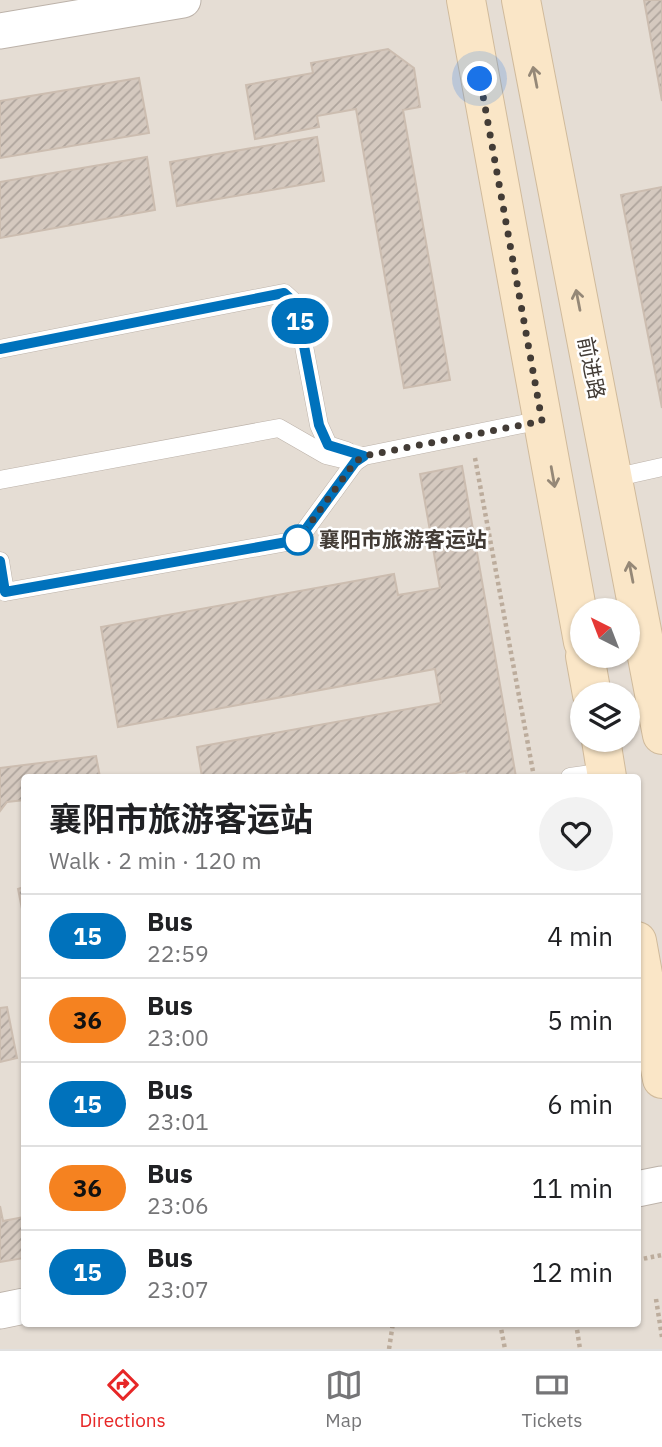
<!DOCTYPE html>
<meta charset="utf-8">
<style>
:root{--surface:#fff;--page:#f2f2f2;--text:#202124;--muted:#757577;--line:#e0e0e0;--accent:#e72727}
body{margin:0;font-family:"IBM Plex Sans","Noto Sans SC",sans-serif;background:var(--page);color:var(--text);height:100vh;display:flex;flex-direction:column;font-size:26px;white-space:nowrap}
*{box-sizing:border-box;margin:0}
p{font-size:23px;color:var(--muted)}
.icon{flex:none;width:38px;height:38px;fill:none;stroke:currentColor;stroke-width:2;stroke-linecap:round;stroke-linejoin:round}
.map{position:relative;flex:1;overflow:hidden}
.drawer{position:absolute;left:21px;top:774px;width:620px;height:553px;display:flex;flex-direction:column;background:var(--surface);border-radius:7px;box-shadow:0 2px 5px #0004}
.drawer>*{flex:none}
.badge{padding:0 14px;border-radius:23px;font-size:24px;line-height:46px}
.needle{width:46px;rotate:318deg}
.fabs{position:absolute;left:570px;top:598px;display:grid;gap:14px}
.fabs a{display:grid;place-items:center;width:70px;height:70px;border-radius:50%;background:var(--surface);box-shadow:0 2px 5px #0004;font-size:35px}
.you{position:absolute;width:35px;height:35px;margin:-18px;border:5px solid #fff;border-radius:50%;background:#1a73e8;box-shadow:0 0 0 10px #1a73e833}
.map>.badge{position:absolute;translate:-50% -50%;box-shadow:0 0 0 4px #fff}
.round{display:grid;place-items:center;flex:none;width:74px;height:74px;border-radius:37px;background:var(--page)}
.summary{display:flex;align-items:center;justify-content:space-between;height:119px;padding:0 28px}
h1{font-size:33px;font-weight:700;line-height:52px}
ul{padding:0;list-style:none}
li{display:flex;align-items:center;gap:21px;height:84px;padding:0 28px;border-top:2px solid var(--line)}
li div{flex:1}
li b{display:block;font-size:26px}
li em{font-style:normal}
li .badge{min-width:77px;font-weight:700;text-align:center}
.menu{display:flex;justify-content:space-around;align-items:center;height:98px;border-top:2px solid var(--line);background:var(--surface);font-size:19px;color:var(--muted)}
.menu a{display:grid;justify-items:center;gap:4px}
.menu .on{color:var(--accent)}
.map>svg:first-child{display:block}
.residential{fill:#e5ddd4;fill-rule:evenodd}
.building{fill:url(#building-hatch);stroke:#ccbdb0;stroke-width:2}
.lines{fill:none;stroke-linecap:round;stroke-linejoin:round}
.lane-casing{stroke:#bcb2a9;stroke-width:19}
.street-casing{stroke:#bcb2a9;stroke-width:37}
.secondary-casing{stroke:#d0ba9b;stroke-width:40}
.path{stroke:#bcac9c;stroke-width:4.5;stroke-dasharray:3.5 3.5;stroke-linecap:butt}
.lane{stroke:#fff;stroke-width:18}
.street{stroke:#fff;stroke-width:35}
.secondary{stroke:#fae6c7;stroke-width:38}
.oneway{stroke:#958877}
.line-casing{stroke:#fff;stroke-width:16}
.line{stroke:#0072bc;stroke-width:10}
.walk{stroke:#433c36;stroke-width:7;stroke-dasharray:0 12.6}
.stop-dot{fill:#fff;stroke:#0072bc;stroke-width:3.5}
.labels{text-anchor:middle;stroke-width:5;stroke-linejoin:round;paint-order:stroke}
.street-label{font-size:21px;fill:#433c36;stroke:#fff}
.stop-label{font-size:21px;font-weight:bold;fill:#433c36;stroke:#fff;text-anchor:start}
</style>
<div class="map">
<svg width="662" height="1349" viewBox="0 0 662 1349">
<defs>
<pattern id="building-hatch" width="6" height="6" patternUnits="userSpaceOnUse" patternTransform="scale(1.75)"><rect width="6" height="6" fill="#d5c9bf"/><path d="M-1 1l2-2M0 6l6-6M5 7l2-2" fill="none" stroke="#aea49c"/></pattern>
</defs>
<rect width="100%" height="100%" fill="#f1ece6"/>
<path class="residential" d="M0 0H662V1349H0ZM583 611H628V656H583ZM583 695H628V740H583ZM24 777H637V1323H24Z"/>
<g class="building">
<polygon points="644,0 662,0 662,101"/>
<polygon points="388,49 414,68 420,107 403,110 450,380 404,388 356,109 317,116 319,127 255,139 246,85 313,73 311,63"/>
<polygon points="139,78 149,133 0,158 0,101"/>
<polygon points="317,137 324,181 177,206 170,162"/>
<polygon points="147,157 155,210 0,238 0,182"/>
<polygon points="662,187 662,408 621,195"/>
<polygon points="462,466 516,777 467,777 466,771 432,777 202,777 197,747 441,703 435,669 118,727 101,627 394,574 398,595 440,588 420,474"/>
<polygon points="96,756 100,777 24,777 24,800 7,802 0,811 0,768"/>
<polygon points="24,887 24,919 18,889"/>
<polygon points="7,1007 17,1058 0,1062 0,1008"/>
<polygon points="0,1206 3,1221 24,1217 24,1258 0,1262"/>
</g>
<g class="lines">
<defs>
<g id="lane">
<polyline points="0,349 284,293 296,304 319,425 328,445 347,451"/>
<polyline points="613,478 662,467"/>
<polyline points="0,480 279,428 326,455 355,462 364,456 542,420"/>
<polyline points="0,561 5,592 298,540 355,462"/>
<polyline points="570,777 606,772"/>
</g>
<g id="street">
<polyline points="0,31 183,0"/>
<polyline points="637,1189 662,1184"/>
<polyline points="0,1311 24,1306"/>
</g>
<g id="secondary">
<polyline points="466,0 583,642"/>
<polyline points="521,0 662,735"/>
<polyline points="585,656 592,695"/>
<polyline points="601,740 607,777"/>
<polyline points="637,941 662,1079"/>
</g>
</defs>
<use href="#lane" class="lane-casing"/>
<use href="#street" class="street-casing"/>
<use href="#secondary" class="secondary-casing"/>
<g class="path">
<polyline points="475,458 534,777"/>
<polyline points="637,1260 662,1255"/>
<polyline points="656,1299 662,1337"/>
<polyline points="500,1323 505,1349"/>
<polyline points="576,1323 580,1349"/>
<polyline points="389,1349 393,1323"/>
</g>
<use href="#lane" class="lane"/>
<use href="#street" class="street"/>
<use href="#secondary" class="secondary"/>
</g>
<defs><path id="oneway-shaft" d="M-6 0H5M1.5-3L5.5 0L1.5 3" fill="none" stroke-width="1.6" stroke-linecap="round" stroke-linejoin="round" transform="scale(1.75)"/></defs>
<g class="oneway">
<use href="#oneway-shaft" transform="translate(535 77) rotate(-101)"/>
<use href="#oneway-shaft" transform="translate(578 300) rotate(-101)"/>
<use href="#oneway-shaft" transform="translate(553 477) rotate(80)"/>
<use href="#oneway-shaft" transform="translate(631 572) rotate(-101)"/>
</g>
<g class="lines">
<defs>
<polyline id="line" points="0,349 284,293 296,304 319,425 328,445 364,456 355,462 298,540 5,592 0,561"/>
</defs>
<use href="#line" class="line-casing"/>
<use href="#line" class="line"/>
<polyline class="walk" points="298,540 355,462 364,456 542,421 480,79"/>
</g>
<circle class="stop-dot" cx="298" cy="540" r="14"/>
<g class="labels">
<g class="street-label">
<text transform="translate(591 368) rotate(79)" y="7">前进路</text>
</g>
<g class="stop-label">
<text x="319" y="547">襄阳市旅游客运站</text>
</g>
</g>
</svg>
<div class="fabs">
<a><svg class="needle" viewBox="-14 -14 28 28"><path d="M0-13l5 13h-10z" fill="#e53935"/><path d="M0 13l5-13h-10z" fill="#757577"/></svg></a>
<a><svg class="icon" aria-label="layers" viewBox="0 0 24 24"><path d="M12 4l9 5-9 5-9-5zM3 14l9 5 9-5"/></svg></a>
</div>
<div class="you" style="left:480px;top:79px"></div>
<b class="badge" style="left:300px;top:321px;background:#0072bc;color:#fff">15</b>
<section class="drawer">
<div class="summary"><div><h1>襄阳市旅游客运站</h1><p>Walk · 2 min · 120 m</p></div><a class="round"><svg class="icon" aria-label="heart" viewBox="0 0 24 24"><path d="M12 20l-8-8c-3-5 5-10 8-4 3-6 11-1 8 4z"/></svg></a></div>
<ul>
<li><span class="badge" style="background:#0072bc;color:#fff">15</span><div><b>Bus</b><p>22:59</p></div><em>4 min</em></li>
<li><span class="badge" style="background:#f58220;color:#111">36</span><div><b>Bus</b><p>23:00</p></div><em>5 min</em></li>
<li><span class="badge" style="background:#0072bc;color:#fff">15</span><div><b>Bus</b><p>23:01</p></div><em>6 min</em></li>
<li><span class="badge" style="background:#f58220;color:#111">36</span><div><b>Bus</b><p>23:06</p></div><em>11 min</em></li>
<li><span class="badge" style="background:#0072bc;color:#fff">15</span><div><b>Bus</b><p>23:07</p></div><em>12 min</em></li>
</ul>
</section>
</div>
<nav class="menu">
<a class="on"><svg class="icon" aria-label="directions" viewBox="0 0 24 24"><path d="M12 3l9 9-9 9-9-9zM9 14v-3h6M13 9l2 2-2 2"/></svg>Directions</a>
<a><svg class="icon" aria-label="map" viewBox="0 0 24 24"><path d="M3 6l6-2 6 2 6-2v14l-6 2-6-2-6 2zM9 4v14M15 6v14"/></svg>Map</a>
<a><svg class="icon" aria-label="tickets" viewBox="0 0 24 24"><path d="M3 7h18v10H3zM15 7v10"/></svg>Tickets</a>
</nav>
